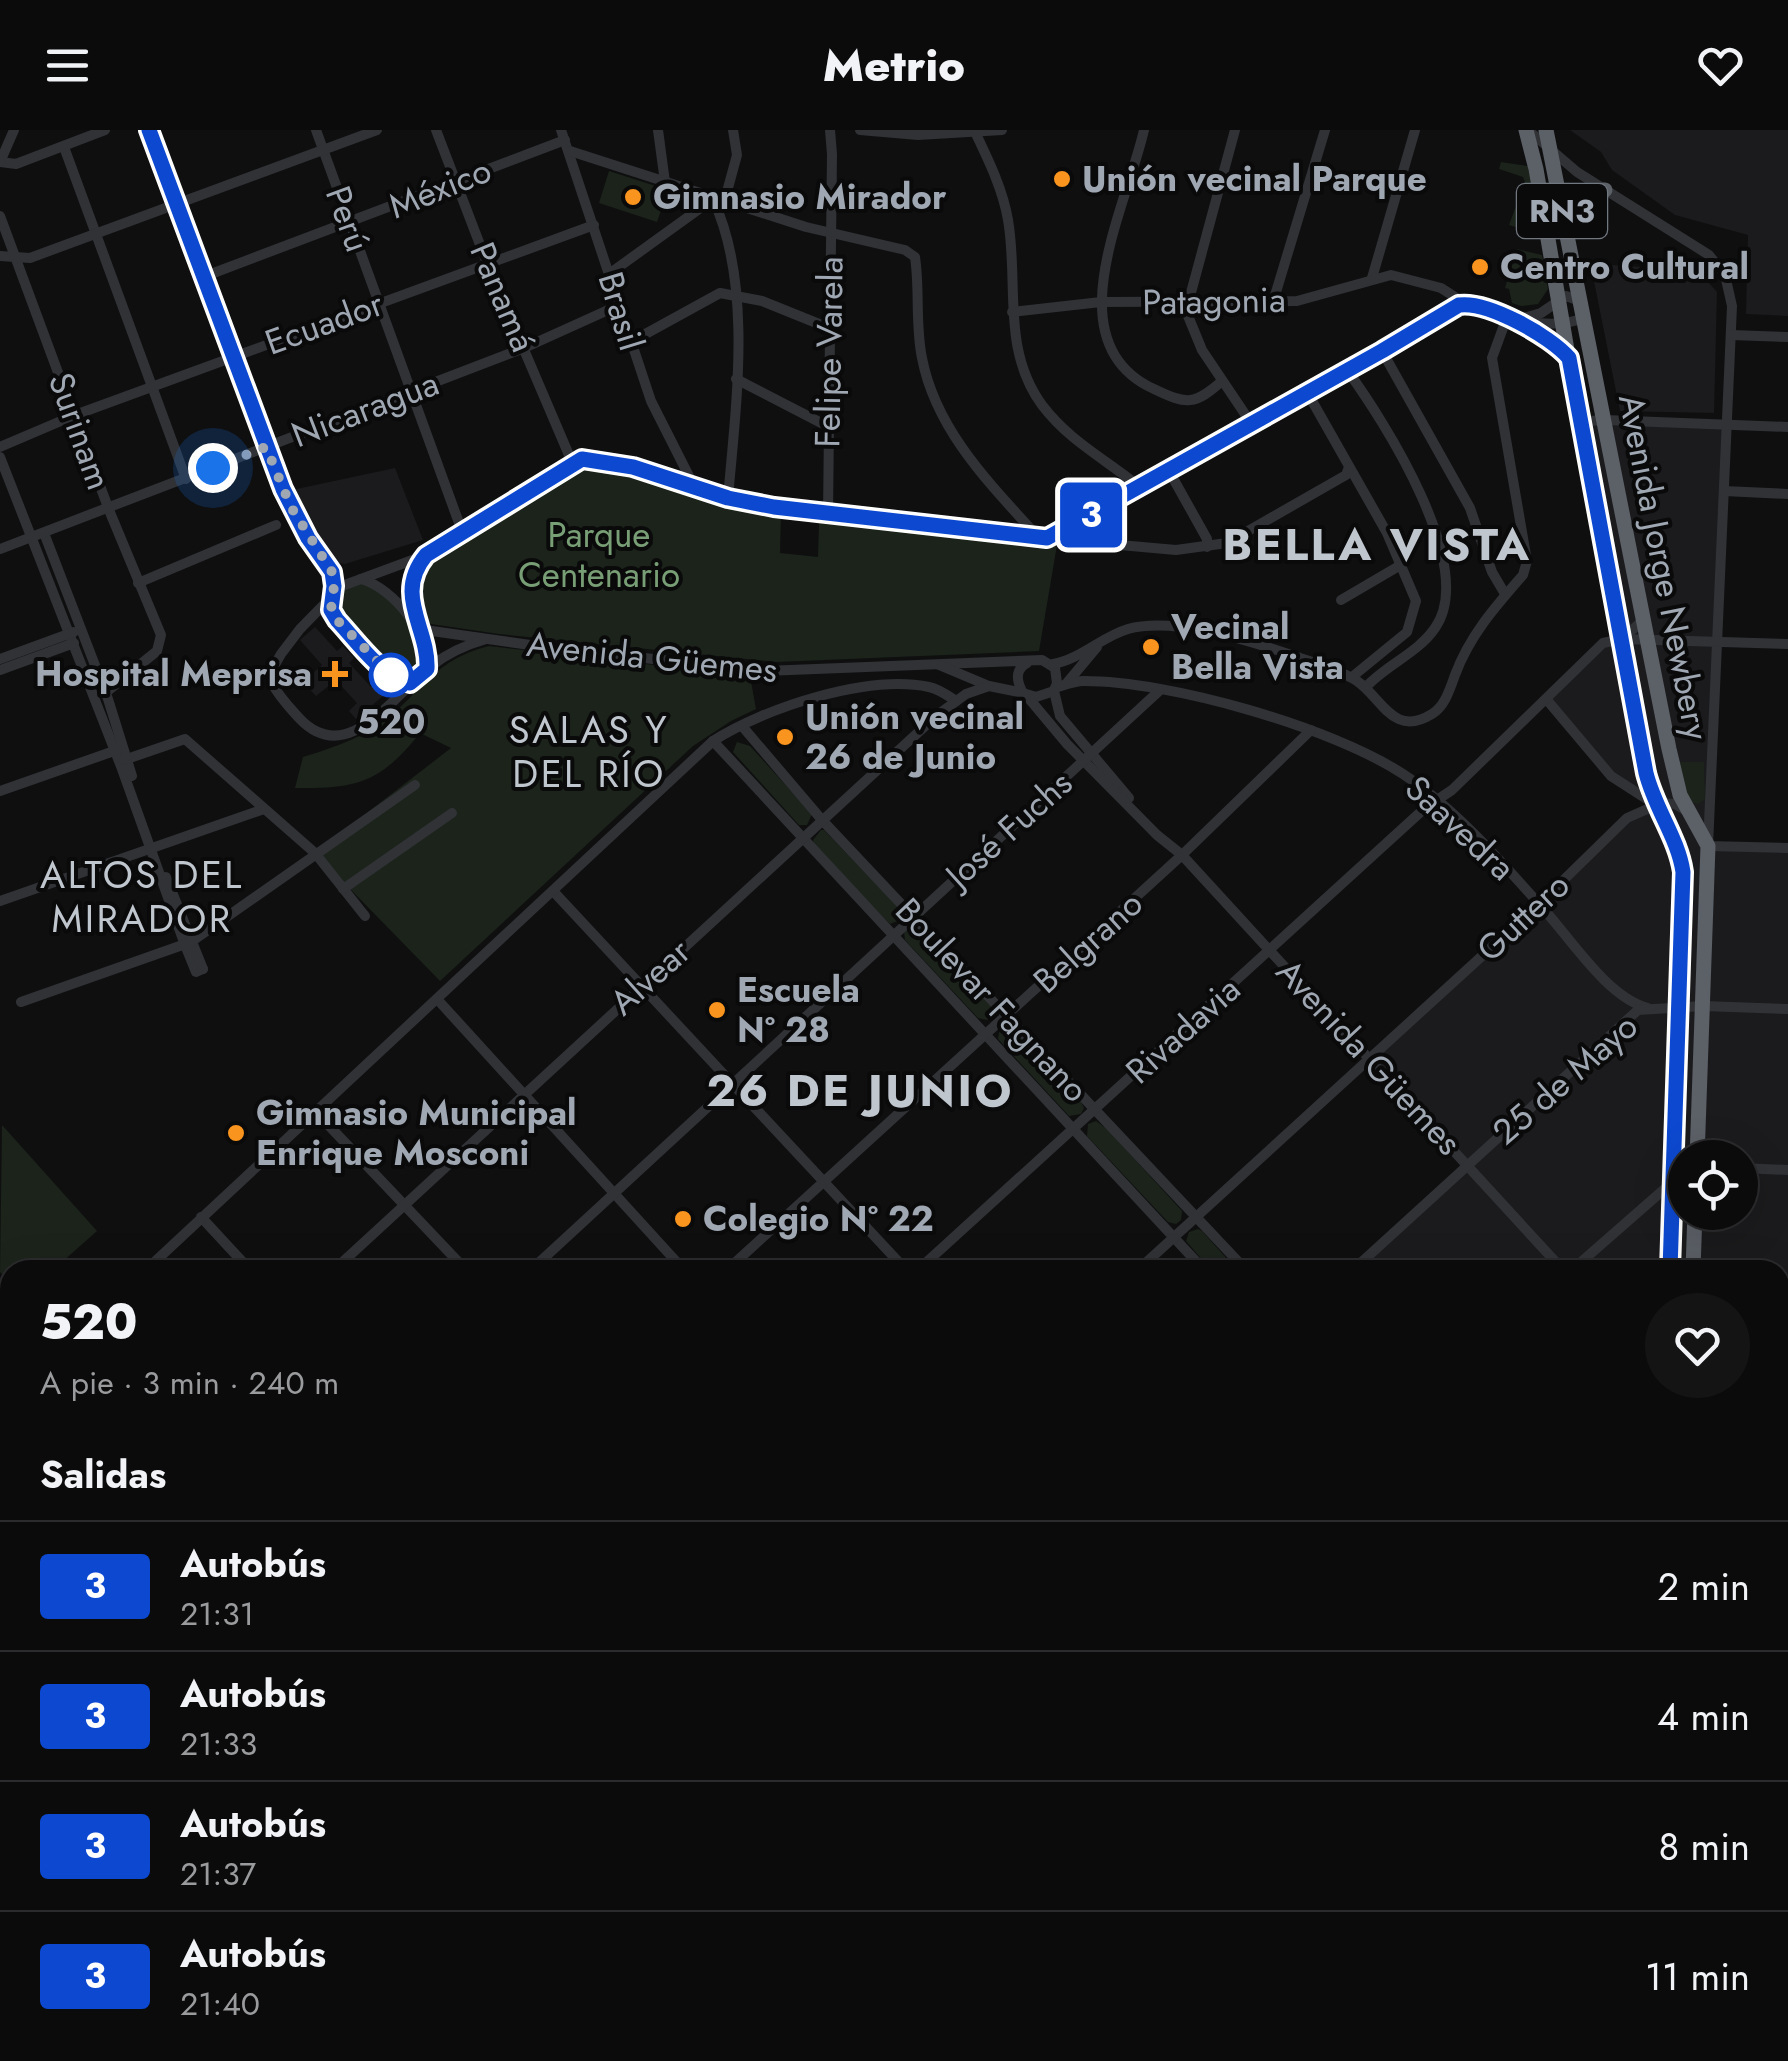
<!DOCTYPE html>
<html lang="es">
<meta charset="utf-8">
<style>
:root{--surface:#0b0b0c;--page:#141415;--text:#f1f3f6;--muted:#9a9b9d;--line:#2b2b2d}
body{margin:0;font-family:Jost,sans-serif;background:var(--page);color:var(--text);height:100vh;display:flex;flex-direction:column;font-size:38px;white-space:nowrap}
*{box-sizing:border-box;margin:0}
p{font-size:32px;color:var(--muted)}
.icon{flex:none;width:55px;height:55px;fill:none;stroke:currentColor;stroke-width:2;stroke-linecap:round;stroke-linejoin:round}
.map{position:relative;flex:1;overflow:hidden}
.panel{position:absolute;left:0px;top:1130px;width:1790px;height:802px;display:flex;flex-direction:column;background:var(--surface);border-radius:30px 30px 0 0;box-shadow:0 10px 40px #0002,0 0 0 2px var(--line)}
.panel>*{flex:none}
.badge{padding:0 20px;border-radius:8px;font-size:35px;line-height:65px}
.fabs{position:absolute;left:1668px;top:1010px;display:grid;gap:20px}
.fabs a{display:grid;place-items:center;width:90px;height:90px;border-radius:50%;background:var(--surface);box-shadow:0 10px 40px #0002,0 0 0 2px var(--line);font-size:50px}
.you{position:absolute;width:50px;height:50px;margin:-25px;border:8px solid #fff;border-radius:50%;background:#1a73e8;box-shadow:0 0 0 15px #1a73e833}
.map>.badge{position:absolute;translate:-50% -50%;box-shadow:0 0 0 5px #fff}
h2{padding:0 40px;font-size:38px;line-height:90px}
.round{display:grid;place-items:center;flex:none;width:105px;height:105px;border-radius:52px;background:var(--page)}
.overview{display:flex;align-items:center;justify-content:space-between;height:170px;padding:0 40px}
h1{font-size:48px;font-weight:800;line-height:75px}
ul{padding:0;list-style:none}
li{display:flex;align-items:center;gap:30px;height:130px;padding:0 40px;border-top:2px solid var(--line)}
li div{flex:1}
li b{display:block;font-size:38px}
li em{font-style:normal}
li .badge{min-width:110px;font-weight:700;text-align:center}
header{display:flex;justify-content:space-between;align-items:center;height:130px;padding:0 40px;background:var(--surface);font-size:45px;font-weight:800}
.map>svg:first-child{display:block}
.built{fill:#1b1b1d;fill-rule:evenodd}
.park{fill:#1b231b}
.lines{fill:none;stroke-linecap:round;stroke-linejoin:round}
.minor{stroke:#303236;stroke-width:10}
.major{stroke:#4c4f55;stroke-width:14}
.highway{stroke:#5c6067;stroke-width:15}
.line-casing{stroke:#fff;stroke-width:22}
.line{stroke:#0d49d0;stroke-width:15}
.walk{stroke:#9fa7b2;stroke-width:10;stroke-dasharray:0 18}
.poi-dot{fill:#f9941e;stroke:#0a0a0b;stroke-width:4}
.stop-dot{fill:#fff;stroke:#0d49d0;stroke-width:5}
.labels{text-anchor:middle;stroke-width:8;stroke-linejoin:round;paint-order:stroke}
.shield{fill:#0a0a0b;stroke:#727880;stroke-width:2.5}
.shield-label{font-size:32px;font-weight:bold;fill:#9fa7b2}
.poi-label{font-size:35px;font-weight:bold;fill:#9fa7b2;stroke:#0a0a0b;text-anchor:start}
.street-label{font-size:35px;fill:#9fa7b2;stroke:#0a0a0b}
.park-label{font-size:35px;fill:#789e75;stroke:#0a0a0b}
.stop-label{font-size:35px;font-weight:bold;fill:#9fa7b2;stroke:#0a0a0b}
.neighbourhood-label{font-size:38px;letter-spacing:2.5px;fill:#c0c6ce;stroke:#0a0a0b}
.district-label{font-size:45px;font-weight:bold;letter-spacing:2.5px;fill:#c0c6ce;stroke:#0a0a0b}
</style>
<header><svg class="icon" aria-label="menu" viewBox="0 0 24 24"><path d="M4 6h16M4 12h16M4 18h16"/></svg>Metrio<svg class="icon" aria-label="heart" viewBox="0 0 24 24"><path d="M12 20l-8-8c-3-5 5-10 8-4 3-6 11-1 8 4z"/></svg></header>
<div class="map">
<svg width="1788" height="1931" viewBox="0 0 1788 1931">
<rect width="100%" height="100%" fill="#0f0f10"/>
<g class="built">
<polygon points="1570,0 1788,0 1788,186 1746,184 1748,105 1675,85 1612,40 1601,22"/>
<polygon points="1598,134 1698,141 1717,162 1714,283 1620,281 1591,136"/>
<path d="M1584 293 1727 295 1708 715 1788 718V1816L1780 1823V1140H1353L1468 1035 1370 929 1627 688 1655 675 1628 658 1547 570 1603 513 1622 508ZM1685 1028H1740V1082H1685Z"/>
<polygon points="395,338 423,410 345,434 334,432 292,360"/>
<polygon points="315,497 337,521 343,516 354,528 349,533 371,557 375,555 384,565 356,589 349,581 357,573 336,550 316,566 303,552 322,535 300,510"/>
<polygon points="741,1923 1668,1923 1663,1931 748,1931"/>
</g>
<g class="park">
<polygon points="1501,32 1528,36 1541,105 1509,95 1525,52 1523,47 1499,39"/>
<polygon points="609,41 668,60 657,92 599,73"/>
<polygon points="1517,119 1542,125 1548,159 1538,174 1521,176 1512,173 1509,159 1505,158"/>
<path d="M584 334C651 345 715 367 781 382L780 423 818 427 819 394 816 386 1057 415 1039 521 776 532 499 504 431 494C416 483 412 460 422 444 434 424 560 341 584 334Z"/>
<polygon points="370,451 418,499 427,539 404,552 337,490 333,467 338,460"/>
<path d="M489 516 750 546 756 579 731 591 693 616 440 851 315 723 451 618 420 603C381 652 358 659 295 658L303 627C326 620 356 610 375 597 421 567 429 531 489 516Z"/>
<polygon points="737,612 750,616 812,684 807,695 799,695 733,622"/>
<polygon points="1679,632 1704,632 1705,669 1698,674 1688,671"/>
<polygon points="821,700 824,700 903,782 900,790 890,794 815,717 813,710"/>
<polygon points="911,794 993,876 993,886 987,890 978,888 905,810 904,802"/>
<polygon points="1008,894 1081,972 1084,978 1081,984 1069,986 998,909 1000,896"/>
<polygon points="1096,991 1107,999 1182,1081 1181,1090 1176,1094 1168,1092 1087,1006 1088,994"/>
<polygon points="2,995 97,1101 53,1140 10,1140 10,1153 0,1142"/>
<polygon points="1198,1099 1202,1101 1237,1140 1211,1140 1186,1111 1189,1102"/>
</g>
<g class="lines">
<g class="minor">
<path d="M149 0 283 359 308 408 332 442 335 456 331 480 337 490C356 510 382 548 410 553"/>
<polyline points="316,0 463,404"/>
<polyline points="436,0 487,133 572,332"/>
<polyline points="561,0 651,271 694,356"/>
<polyline points="658,0 665,52"/>
<polyline points="860,0 918,5 1002,0"/>
<path d="M1144 0C1127 76 1053 213 1154 259 1187 275 1195 275 1222 251"/>
<polyline points="1235,0 1186,181 1202,220 1251,293"/>
<polyline points="1528,0 1577,42 1709,125 1725,145 1732,176 1708,716 1788,718"/>
<path d="M976 4C989 31 1003 60 1008 90 1019 153 1001 219 1042 275 1069 311 1107 330 1141 358"/>
<polyline points="64,17 186,349"/>
<path d="M570 21 806 97 905 120 915 127C920 160 915 194 922 228 936 301 991 355 1039 408"/>
<polyline points="0,32 16,34 105,0"/>
<polyline points="0,32 14,0"/>
<path d="M713 69C753 155 736 274 728 368"/>
<polyline points="725,69 737,25 733,0"/>
<polyline points="0,86 109,380 161,505 157,521 105,563"/>
<polyline points="0,126 30,128 377,0"/>
<polyline points="609,144 713,69"/>
<polyline points="203,147 565,10"/>
<polyline points="1372,148 1415,0"/>
<polyline points="1273,172 1325,0"/>
<polyline points="1012,182 1101,172 1297,171 1391,145 1441,158 1466,174"/>
<polyline points="1524,188 1541,183 1566,166 1580,171"/>
<polyline points="1731,205 1788,207"/>
<polyline points="629,213 720,163 762,171 829,198"/>
<polyline points="1382,221 1470,378 1492,442 1505,464"/>
<path d="M1347 240C1384 291 1478 437 1435 498 1418 523 1386 535 1366 557"/>
<polyline points="736,249 829,297"/>
<polyline points="1307,262 1387,403 1416,471 1407,502 1352,547"/>
<polyline points="1581,301 1588,291 1605,290 1788,297"/>
<polyline points="0,317 75,285 594,95"/>
<polyline points="0,327 122,639 185,815 196,842 203,839"/>
<polyline points="1169,341 1207,409 1207,417"/>
<polyline points="1724,361 1788,364"/>
<polyline points="828,385 832,24 830,0"/>
<polyline points="44,403 108,569 132,646"/>
<path d="M1054 406 1459 175 1466 174C1503 185 1539 201 1578 190L1583 183"/>
<polyline points="0,419 524,218 617,176"/>
<path d="M361 449C395 459 429 504 427 539"/>
<polyline points="138,453 276,395"/>
<polyline points="1341,470 1399,436"/>
<path d="M417 495C408 472 411 444 426 425"/>
<path d="M418 499 551 518 765 541 1042 530 1055 538 1057 553 1054 561 1036 567 1023 563C1017 552 1014 540 1027 533"/>
<path d="M486 509C465 515 448 523 431 536 395 563 348 639 300 589 290 578 279 567 272 553L273 538 281 524 300 499 342 456 426 425 582 329 633 337 728 368 787 379 984 403 1176 420 1227 413 1346 345 1349 337"/>
<polyline points="1622,509 1640,493 1642,484"/>
<polyline points="0,529 74,502"/>
<path d="M1053 534C1081 529 1101 507 1128 499 1175 486 1255 512 1300 528 1319 534 1341 541 1357 551 1382 568 1393 608 1432 584 1445 576 1450 559 1455 545 1470 505 1495 477 1523 445L1527 431 1492 228 1507 187"/>
<polyline points="939,535 989,556 1023,563"/>
<polyline points="0,540 74,513"/>
<polyline points="1066,554 1097,517"/>
<path d="M1055 558C1065 555 1074 551 1084 551 1170 551 1331 597 1403 644 1454 678 1499 729 1540 775 1569 806 1607 868 1648 878"/>
<polyline points="1054,561 1060,586 1129,668"/>
<polyline points="1026,565 1067,614 1157,705 1182,725 1563,1140"/>
<polyline points="1547,570 1611,646 1656,675"/>
<polyline points="742,596 822,690 1246,1140"/>
<polyline points="713,611 1204,1140"/>
<polyline points="124,630 185,609 315,723 365,786"/>
<polyline points="0,661 117,620"/>
<polyline points="166,747 203,839"/>
<polyline points="343,759 452,683"/>
<polyline points="553,761 906,1140"/>
<polyline points="0,771 264,679"/>
<polyline points="437,869 684,1140"/>
<polyline points="21,872 191,812 415,655"/>
<polyline points="315,981 466,1140"/>
<polyline points="1740,1038 1788,1040"/>
<polyline points="201,1087 250,1140"/>
<path d="M146 1140 713 611C764 578 868 544 929 557 939 559 947 565 956 571"/>
<polyline points="334,1140 936,586 966,564 989,556"/>
<polyline points="531,1140 1159,561"/>
<polyline points="727,1140 1182,725 1311,600"/>
<polyline points="918,1140 1425,678 1452,660 1603,513 1622,509 1788,514"/>
<polyline points="1138,1140 1539,774 1627,688 1661,673 1675,674 1685,680"/>
<polyline points="1353,1140 1638,880 1703,876 1788,879"/>
<polyline points="1572,1140 1685,1041"/>
<polyline points="1780,1262 1788,1262"/>
<polyline points="0,1274 10,1265"/>
<polyline points="0,1351 10,1362"/>
<polyline points="0,1448 10,1439"/>
<polyline points="1780,1526 1788,1519"/>
<polyline points="0,1611 10,1622"/>
<polyline points="1780,1616 1788,1625"/>
<polyline points="0,1810 10,1801"/>
<polyline points="1780,1823 1788,1816"/>
<polyline points="1780,1854 1788,1862"/>
<polyline points="0,1860 10,1871"/>
<polyline points="520,1922 528,1931"/>
<polyline points="741,1922 748,1931"/>
<polyline points="1410,1922 1418,1931"/>
<polyline points="1626,1922 1631,1931"/>
<polyline points="65,1931 74,1922"/>
<polyline points="281,1931 290,1922"/>
<polyline points="498,1931 507,1922"/>
<polyline points="714,1931 723,1922"/>
<polyline points="1185,1931 1194,1922"/>
<polyline points="1421,1931 1431,1922"/>
<polyline points="1663,1931 1668,1922"/>
</g>
<g class="major">
<polyline points="931,1931 937,1922"/>
<polyline points="967,1931 975,1922"/>
</g>
<g class="highway">
<path d="M1526 0 1536 39 1579 290 1646 643C1655 679 1678 708 1683 742L1670 1140"/>
<polyline points="1546,0 1669,619 1680,665 1708,716 1697,1028"/>
<path d="M1562 78C1568 60 1589 62 1605 60"/>
<polyline points="1514,190 1561,219 1569,228"/>
<polyline points="1693,1140 1695,1082"/>
<polyline points="1780,1358 1788,1366"/>
<polyline points="1780,1386 1788,1395"/>
</g>
</g>
<g class="lines">
<defs>
<path id="line" d="M149 0 283 359 308 408 332 442 334 456 331 480 337 490C356 510 382 548 410 553L427 539C429 498 393 465 426 425L582 329 633 337 728 368 774 377 1047 408 1382 221 1459 175C1488 171 1550 206 1569 228L1646 643C1655 679 1678 708 1683 742L1670 1140"/>
</defs>
<use href="#line" class="line-casing"/>
<use href="#line" class="line"/>
<polyline class="walk" points="213,338 266,317 291,377 332,442 334,456 331,480 337,490 391,545"/>
</g>
<g class="poi-dot">
<circle cx="1062" cy="49" r="10"/>
<circle cx="633" cy="67" r="10"/>
<circle cx="1480" cy="137" r="10"/>
<circle cx="1151" cy="517" r="10"/>
<path d="M330 529h10v10h10v10h-10v10h-10v-10h-10v-10h10z"/>
<circle cx="785" cy="607" r="10"/>
<circle cx="717" cy="880" r="10"/>
<circle cx="236" cy="1003" r="10"/>
<circle cx="683" cy="1089" r="10"/>
</g>
<circle class="stop-dot" cx="391" cy="545" r="20"/>
<g class="labels">
<rect class="shield" x="1517" y="54" width="90" height="54" rx="8"/>
<g class="shield-label">
<text x="1562" y="92">RN3</text>
</g>
<g class="poi-label">
<text x="1082" y="61">Unión vecinal Parque</text>
<text x="653" y="79">Gimnasio Mirador</text>
<text x="1500" y="149">Centro Cultural</text>
<text x="1171" y="509">Vecinal<tspan x="1171" dy="40">Bella Vista</tspan></text>
<text x="312" y="556" text-anchor="end">Hospital Meprisa</text>
<text x="805" y="599">Unión vecinal<tspan x="805" dy="40">26 de Junio</tspan></text>
<text x="737" y="872">Escuela<tspan x="737" dy="40">Nº 28</tspan></text>
<text x="256" y="995">Gimnasio Municipal<tspan x="256" dy="40">Enrique Mosconi</tspan></text>
<text x="703" y="1101">Colegio Nº 22</text>
</g>
<g class="street-label">
<text transform="translate(440 58) rotate(-22)" y="12">México</text>
<text transform="translate(348 89) rotate(70)" y="12">Perú</text>
<text transform="translate(503 167) rotate(67)" y="12">Panamá</text>
<text transform="translate(1214 171) rotate(-1)" y="12">Patagonia</text>
<text transform="translate(621 181) rotate(73)" y="12">Brasil</text>
<text transform="translate(324 193) rotate(-20)" y="12">Ecuador</text>
<text transform="translate(829 222) rotate(-89)" y="12">Felipe Varela</text>
<text transform="translate(365 279) rotate(-21)" y="12">Nicaragua</text>
<text transform="translate(80 301) rotate(70)" y="12">Surinam</text>
<text transform="translate(1664 437) rotate(79)" y="12">Avenida Jorge Newbery</text>
<text transform="translate(652 527) rotate(6)" y="12">Avenida Güemes</text>
<text transform="translate(1460 698) rotate(43)" y="12">Saavedra</text>
<text transform="translate(1009 699) rotate(-42)" y="12">José Fuchs</text>
<text transform="translate(1523 787) rotate(-43)" y="12">Guttero</text>
<text transform="translate(1088 812) rotate(-42)" y="12">Belgrano</text>
<text transform="translate(650 847) rotate(-42)" y="12">Alvear</text>
<text transform="translate(992 870) rotate(47)" y="12">Boulevar Fagnano</text>
<text transform="translate(1183 900) rotate(-42)" y="12">Rivadavia</text>
<text transform="translate(1369 927) rotate(47)" y="12">Avenida Güemes</text>
<text transform="translate(1565 949) rotate(-41)" y="12">25 de Mayo</text>
</g>
<g class="park-label">
<text x="599" y="417">Parque<tspan x="599" dy="40">Centenario</tspan></text>
</g>
<g class="stop-label">
<text x="391" y="604">520</text>
</g>
<g class="neighbourhood-label">
<text x="589" y="613">SALAS Y<tspan x="589" dy="44">DEL RÍO</tspan></text>
<text x="142" y="758">ALTOS DEL<tspan x="142" dy="44">MIRADOR</tspan></text>
</g>
<g class="district-label">
<text x="1377" y="430">BELLA VISTA</text>
<text x="860" y="976">26 DE JUNIO</text>
</g>
</g>
</svg>
<div class="fabs">
<a><svg class="icon" aria-label="locate" viewBox="0 0 24 24"><circle cx="12" cy="12" r="6"/><path d="M12 2v4M12 18v4M2 12h4M18 12h4"/></svg></a>
</div>
<div class="you" style="left:213px;top:338px"></div>
<b class="badge" style="left:1091px;top:385px;background:#0d49d0;color:#fff">3</b>
<section class="panel">
<div class="overview"><div><h1>520</h1><p>A pie · 3 min · 240 m</p></div><a class="round"><svg class="icon" aria-label="heart" viewBox="0 0 24 24"><path d="M12 20l-8-8c-3-5 5-10 8-4 3-6 11-1 8 4z"/></svg></a></div>
<h2>Salidas</h2>
<ul>
<li><span class="badge" style="background:#0d49d0;color:#fff">3</span><div><b>Autobús</b><p>21:31</p></div><em>2 min</em></li>
<li><span class="badge" style="background:#0d49d0;color:#fff">3</span><div><b>Autobús</b><p>21:33</p></div><em>4 min</em></li>
<li><span class="badge" style="background:#0d49d0;color:#fff">3</span><div><b>Autobús</b><p>21:37</p></div><em>8 min</em></li>
<li><span class="badge" style="background:#0d49d0;color:#fff">3</span><div><b>Autobús</b><p>21:40</p></div><em>11 min</em></li>
</ul>
</section>
</div>
